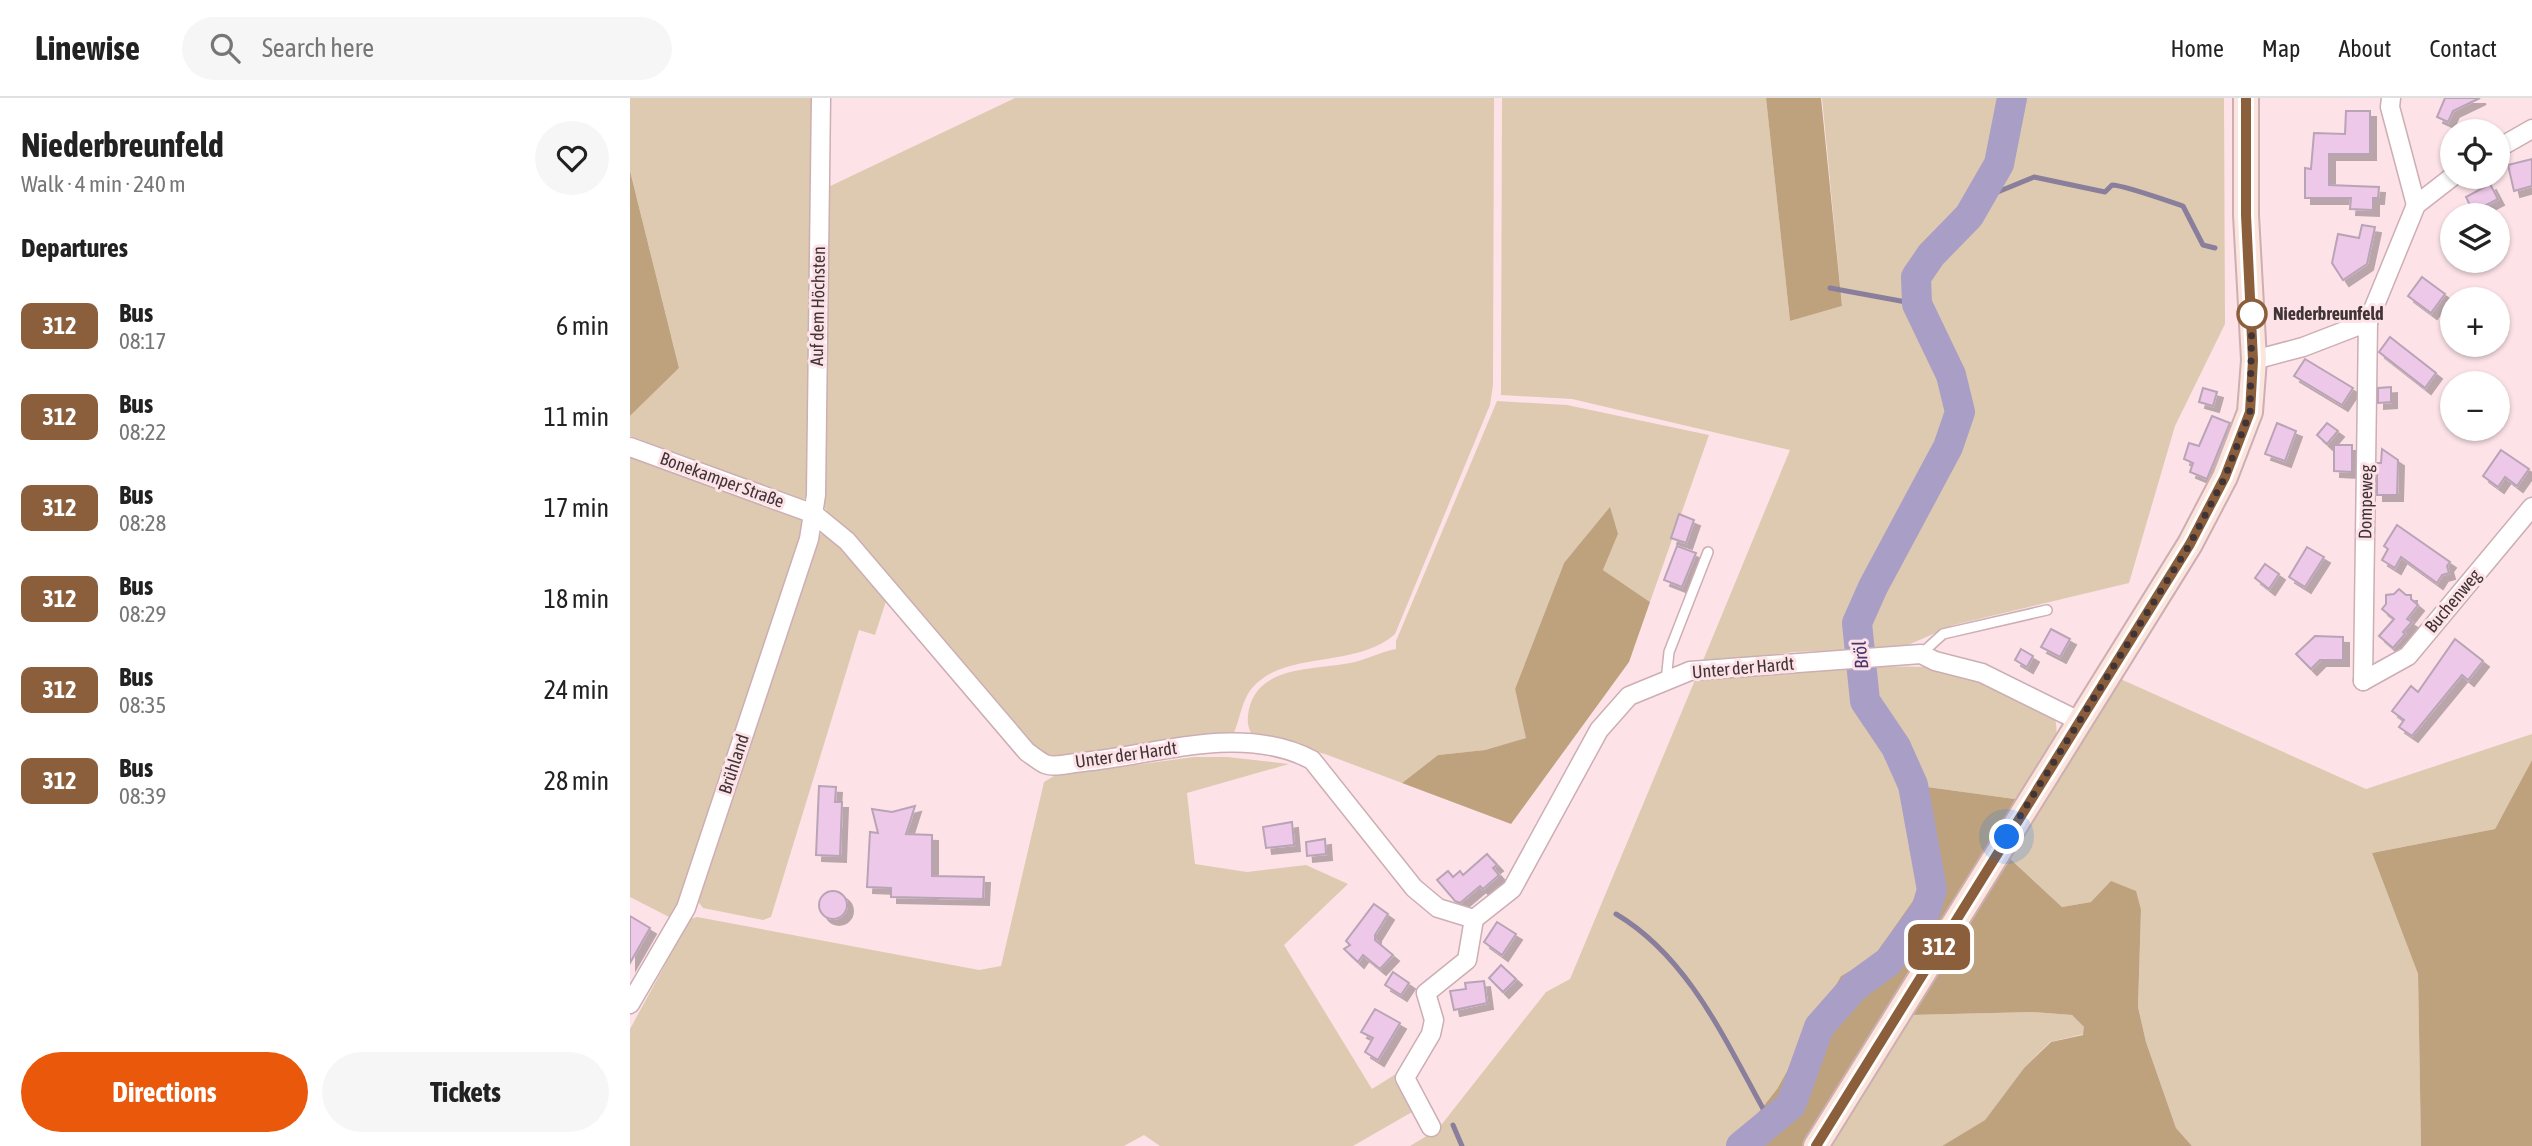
<!DOCTYPE html>
<meta charset="utf-8">
<style>
:root{--surface:#fff;--page:#f6f6f6;--text:#222;--muted:#767676;--line:#e0e0e0;--accent:#ea580c}
body{margin:0;font-family:"Asap Condensed",sans-serif;background:var(--page);color:var(--text);height:100vh;display:flex;flex-direction:column;font-size:26px;white-space:nowrap}
*{box-sizing:border-box;margin:0}
p{font-size:23px;color:var(--muted)}
.icon{flex:none;width:38px;height:38px;fill:none;stroke:currentColor;stroke-width:2;stroke-linecap:round;stroke-linejoin:round}
.map{position:relative;flex:1;overflow:hidden}
.details{display:flex;flex-direction:column;background:var(--surface);width:630px}
.details>*{flex:none}
.badge{padding:0 14px;border-radius:10px;font-size:24px;line-height:46px}
.tools{position:absolute;left:1810px;top:21px;display:grid;gap:14px}
.tools a{display:grid;place-items:center;width:70px;height:70px;border-radius:50%;background:var(--surface);box-shadow:0 2px 5px #0004;font-size:35px}
.you{position:absolute;width:35px;height:35px;margin:-18px;border:5px solid #fff;border-radius:50%;background:#1a73e8;box-shadow:0 0 0 10px #1a73e833}
.map>.badge{position:absolute;translate:-50% -50%;box-shadow:0 0 0 4px #fff}
h2{padding:0 21px;font-size:26px;line-height:63px}
.round{display:grid;place-items:center;flex:none;width:74px;height:74px;border-radius:37px;background:var(--page)}
.headline{display:flex;align-items:center;justify-content:space-between;height:119px;padding:0 21px}
h1{font-size:33px;font-weight:700;line-height:52px}
.button{display:flex;gap:14px;margin-top:auto;padding:14px 21px}
.button a{flex:1;height:80px;border-radius:42px;background:var(--accent);color:#fff;font-size:28px;font-weight:700;line-height:80px;text-align:center}
.button a+a{background:var(--page);color:var(--text)}
ul{padding:0;list-style:none}
li{display:flex;align-items:center;gap:21px;height:91px;padding:0 21px}
li div{flex:1}
li b{display:block;font-size:26px}
li em{font-style:normal}
li .badge{min-width:77px;font-weight:700;text-align:center}
header{display:flex;align-items:center;gap:42px;box-sizing:border-box;height:98px;padding:0 35px;background:var(--surface);border-bottom:2px solid var(--line)}
header strong{font-size:33px}
nav{display:flex;gap:38px;margin-inline-start:auto;font-size:24px}
.search{width:490px;height:63px;background:var(--page);display:flex;align-items:center;gap:18px;box-sizing:border-box;padding:0 24px;border-radius:38px;color:var(--muted);font-size:26px}
main{display:flex;flex:1;min-height:0}
.map>svg:first-child{display:block}
.green{fill:#decab0}
.forest{fill:#bda27d}
.lines{fill:none;stroke-linecap:round;stroke-linejoin:round}
.stream{stroke:#897e9b;stroke-width:5}
.river{stroke:#a89ec6;stroke-width:30}
.building{fill:#edc8e8;stroke:#b9a4b6;stroke-width:2;filter:url(#shadow)}
.lane-casing{stroke:#ccaeb3;stroke-width:12}
.street-casing{stroke:#ccaeb3;stroke-width:21}
.secondary-casing{stroke:#ccaeb3;stroke-width:28}
.lane{stroke:#fff;stroke-width:9}
.street{stroke:#fff;stroke-width:18}
.secondary{stroke:#fce5dd;stroke-width:24}
.line-casing{stroke:#fff;stroke-width:16}
.line{stroke:#8b5e3c;stroke-width:10}
.walk{stroke:#403436;stroke-width:7;stroke-dasharray:0 12.6}
.stop-dot{fill:#fff;stroke:#8b5e3c;stroke-width:3.5}
.labels{text-anchor:middle;stroke-width:6;stroke-linejoin:round;paint-order:stroke}
.street-label{font-size:18px;fill:#403436;stroke:#fde3e8}
.stop-label{font-size:18px;font-weight:bold;fill:#403436;stroke:#fde3e8;text-anchor:start}
.water-label{font-size:19px;font-style:italic;fill:#47366b;stroke:#fde3e8}
</style>
<header>
<strong>Linewise</strong>
<div class="search"><svg class="icon" aria-label="search" viewBox="0 0 24 24"><circle cx="10" cy="10" r="6"/><path d="M15 15l6 6"/></svg>Search here</div>
<nav><a>Home</a><a>Map</a><a>About</a><a>Contact</a></nav>
</header>
<main>
<section class="details">
<div class="headline"><div><h1>Niederbreunfeld</h1><p>Walk · 4 min · 240 m</p></div><a class="round"><svg class="icon" aria-label="heart" viewBox="0 0 24 24"><path d="M12 20l-8-8c-3-5 5-10 8-4 3-6 11-1 8 4z"/></svg></a></div>
<h2>Departures</h2>
<ul>
<li><span class="badge" style="background:#8b5e3c;color:#fff">312</span><div><b>Bus</b><p>08:17</p></div><em>6 min</em></li>
<li><span class="badge" style="background:#8b5e3c;color:#fff">312</span><div><b>Bus</b><p>08:22</p></div><em>11 min</em></li>
<li><span class="badge" style="background:#8b5e3c;color:#fff">312</span><div><b>Bus</b><p>08:28</p></div><em>17 min</em></li>
<li><span class="badge" style="background:#8b5e3c;color:#fff">312</span><div><b>Bus</b><p>08:29</p></div><em>18 min</em></li>
<li><span class="badge" style="background:#8b5e3c;color:#fff">312</span><div><b>Bus</b><p>08:35</p></div><em>24 min</em></li>
<li><span class="badge" style="background:#8b5e3c;color:#fff">312</span><div><b>Bus</b><p>08:39</p></div><em>28 min</em></li>
</ul>
<div class="button"><a>Directions</a><a>Tickets</a></div>
</section>
<div class="map">
<svg width="1902" height="1048" viewBox="0 0 1902 1048">
<defs>
<filter id="shadow"><feDropShadow dx="6" dy="6" stdDeviation="0" flood-color="#0004"/></filter>
</defs>
<rect width="100%" height="100%" fill="#fde3e8"/>
<g class="green">
<polygon points="0,0 187,0 182,395 168,405 0,338 0,318 49,270 0,73"/>
<path d="M385 0H864L863 287 860 307 765 536C726 571 656 552 623 589 611 602 610 624 602 639L421 661 407 651 202 422 192 405V92Z"/>
<polygon points="872,0 1136,0 1160,223 1212,208 1192,0 1594,0 1595,226 1545,328 1499,485 1324,527 1271,550 1164,554 1072,565 1160,352 942,301 871,297"/>
<path d="M867 303 937 307 1079 337 1020 504 973 472 988 436 934 465 885 591 897 640 855 652 808 657 772 685 695 656 622 637C617 628 617 622 619 611 629 567 685 572 720 565 736 562 750 554 766 551V543Z"/>
<polygon points="0,351 168,416 177,429 45,822 0,799"/>
<polygon points="196,434 257,500 245,537 229,532 141,819 133,822 73,810 64,798 188,438"/>
<path d="M1227 568 1311 569 1351 581 1425 621C1433 650 1407 678 1392 702L1290 688 1273 712 1286 751 1289 794 1243 860 1211 878 1147 991 1102 1048H780L808 1031 916 894 940 881 1065 582 1121 574Z"/>
<polygon points="1486,579 1736,691 1902,636 1902,662 1865,731 1742,755 1788,876 1791,1048 1562,1048 1546,1030 1516,944 1508,909 1511,812 1461,804 1432,809 1377,758"/>
<polygon points="564,659 597,659 659,666 557,695 565,766 617,774 676,767 718,786 654,847 742,991 769,974 782,1014 723,1048 530,1048 514,1037 494,1048 0,1048 0,931 60,821 67,819 349,872 371,868 414,684 424,678"/>
<polygon points="1403,914 1442,917 1454,929 1454,936 1420,944 1394,970 1355,1022 1312,1048 1196,1048 1280,917"/>
</g>
<g class="forest">
<polygon points="1136,0 1191,0 1212,208 1160,223"/>
<polygon points="0,73 49,270 0,318"/>
<polygon points="980,409 988,436 973,472 1020,504 999,564 881,726 772,685 808,657 855,652 896,640 885,591 934,465"/>
<polygon points="1902,662 1902,1048 1791,1048 1788,876 1742,755 1865,731"/>
<polygon points="1290,688 1392,702 1178,1048 1102,1048 1147,991 1211,878 1243,860 1289,794 1286,751 1273,712 1276,697"/>
<polygon points="1377,758 1432,809 1461,804 1481,783 1506,793 1511,812 1508,909 1516,944 1546,1030 1562,1048 1312,1048 1355,1022 1394,970 1421,944 1453,937 1454,929 1442,917 1403,914 1280,917"/>
</g>
<g class="lines">
<g class="stream">
<path d="M1348 102 1404 79 1475 94 1482 87C1493 87 1538 103 1553 108L1573 147 1585 150"/>
<polyline points="1200,190 1287,206"/>
<path d="M986 816C1062 861 1099 951 1141 1025"/>
<polyline points="823,1027 832,1048"/>
</g>
<polyline class="river" points="1111,1048 1161,1007 1189,929 1225,888 1258,864 1296,812 1302,792 1283,687 1266,649 1235,603 1227,525 1243,489 1318,349 1330,314 1321,277 1287,206 1286,179 1301,157 1339,118 1369,66 1382,0"/>
</g>
<g class="building">
<polygon points="1815,0 1850,0 1823,13 1818,24 1807,19"/>
<polygon points="1716,13 1740,13 1740,56 1699,56 1699,87 1749,89 1748,100 1743,100 1743,112 1720,111 1721,100 1675,100 1675,70 1681,71 1684,35 1715,36"/>
<polygon points="1902,61 1902,88 1884,93 1878,67"/>
<polygon points="1860,86 1868,101 1843,114 1836,99"/>
<polygon points="1732,127 1745,129 1737,166 1713,182 1702,165 1708,136 1729,140"/>
<polygon points="1792,179 1815,196 1801,215 1778,198"/>
<polygon points="1760,239 1806,275 1795,290 1749,254"/>
<polygon points="1675,261 1723,290 1712,307 1664,278"/>
<polygon points="1761,289 1761,304 1748,305 1748,290"/>
<polygon points="1573,290 1587,294 1583,308 1569,304"/>
<polygon points="1582,318 1600,325 1577,381 1560,374 1563,365 1554,361 1559,345 1569,348"/>
<polygon points="1647,325 1666,333 1655,363 1635,356"/>
<polygon points="1697,325 1708,333 1697,346 1687,337"/>
<polygon points="1704,347 1722,347 1722,374 1704,373"/>
<polygon points="1752,351 1768,362 1767,397 1747,397 1747,365 1751,365"/>
<polygon points="1871,352 1899,371 1887,388 1875,379 1868,389 1853,378"/>
<polygon points="1049,416 1064,422 1056,445 1041,440"/>
<polygon points="1767,427 1820,464 1817,468 1819,475 1812,477 1807,485 1771,459 1765,470 1752,462 1758,451 1754,448"/>
<polygon points="1047,448 1066,455 1052,489 1034,482"/>
<polygon points="1677,449 1694,459 1675,489 1659,479"/>
<polygon points="1635,466 1649,476 1639,491 1625,480"/>
<polygon points="1769,491 1776,497 1781,497 1781,501 1788,507 1777,521 1782,524 1773,534 1775,536 1763,550 1749,538 1764,521 1752,511 1756,506 1756,497 1764,496"/>
<polygon points="1421,531 1440,541 1430,559 1411,549"/>
<polygon points="1685,538 1713,539 1713,562 1690,562 1681,571 1666,556"/>
<polygon points="1825,541 1853,563 1838,582 1832,577 1782,638 1769,629 1774,622 1762,613 1781,588 1788,594"/>
<polygon points="1391,551 1403,558 1397,569 1385,562"/>
<polygon points="189,688 206,689 205,704 212,704 210,758 186,757"/>
<polygon points="285,708 276,736 302,737 302,778 354,779 353,801 261,799 261,790 237,789 240,734 248,735 242,711 262,714"/>
<polygon points="662,724 664,747 636,750 633,729"/>
<polygon points="695,741 696,756 677,758 676,744"/>
<polygon points="857,756 867,767 863,770 869,777 853,791 850,788 830,805 825,803 807,782 818,773 823,779 830,773 833,777"/>
<circle cx="203" cy="807" r="14"/>
<polygon points="744,806 758,816 745,837 745,842 763,857 750,871 733,857 728,864 714,851 720,847 716,843"/>
<polygon points="0,818 20,830 0,865"/>
<polygon points="867,824 886,836 872,857 854,844"/>
<polygon points="871,867 886,881 873,894 859,880"/>
<polygon points="763,874 779,885 771,897 755,887"/>
<polygon points="854,883 857,905 824,912 820,893 836,891 835,885"/>
<polygon points="745,911 770,925 748,962 735,954 743,940 731,934"/>
</g>
<g class="lines">
<defs>
<g id="lane">
<polyline points="1291,556 1313,536 1417,512"/>
<polyline points="1036,583 1039,554 1078,454"/>
</g>
<g id="street">
<polyline points="1761,0 1760,9 1786,107"/>
<polyline points="1867,51 1902,31"/>
<polyline points="1624,262 1673,249 1738,224 1786,107 1822,79"/>
<path d="M0 349 184 416 217 443 397 654C403 658 409 663 415 666 424 670 442 665 453 664 527 657 612 625 682 662L784 790 808 810 844 821 882 791 969 632 999 598 1060 573 1291 556 1305 563 1352 575 1449 623"/>
<polyline points="1733,583 1738,224"/>
<polyline points="1733,583 1778,558 1902,409"/>
<polyline points="0,906 56,810 179,441 186,397 191,0"/>
<polyline points="801,1029 775,980 801,936 804,922 796,895 837,862 844,821"/>
</g>
<polyline id="secondary" points="1186,1048 1560,446 1595,379 1620,314 1624,262 1616,117 1616,0"/>
</defs>
<use href="#lane" class="lane-casing"/>
<use href="#street" class="street-casing"/>
<use href="#secondary" class="secondary-casing"/>
<use href="#lane" class="lane"/>
<use href="#street" class="street"/>
<use href="#secondary" class="secondary"/>
</g>
<g class="lines">
<defs>
<polyline id="line" points="1186,1048 1560,446 1595,379 1620,314 1623,262 1616,117 1616,0"/>
</defs>
<use href="#line" class="line-casing"/>
<use href="#line" class="line"/>
<polyline class="walk" points="1377,739 1560,446 1595,379 1620,314 1622,216"/>
</g>
<circle class="stop-dot" cx="1622" cy="216" r="14"/>
<g class="labels">
<g class="street-label">
<text transform="translate(188 208) rotate(-89)" y="6">Auf dem Höchsten</text>
<text transform="translate(92 382) rotate(20)" y="6">Bonekamper Straße</text>
<text transform="translate(1736 404) rotate(-89)" y="6">Dompeweg</text>
<text transform="translate(1823 503) rotate(-50)" y="6">Buchenweg</text>
<text transform="translate(1113 570) rotate(-5)" y="6">Unter der Hardt</text>
<text transform="translate(496 657) rotate(-8)" y="6">Unter der Hardt</text>
<text transform="translate(104 666) rotate(-72)" y="6">Brühland</text>
</g>
<g class="stop-label">
<text x="1643" y="222">Niederbreunfeld</text>
</g>
<g class="water-label">
<text transform="translate(1230 557) rotate(-96)" y="7">Bröl</text>
</g>
</g>
</svg>
<div class="tools">
<a><svg class="icon" aria-label="locate" viewBox="0 0 24 24"><circle cx="12" cy="12" r="6"/><path d="M12 2v4M12 18v4M2 12h4M18 12h4"/></svg></a>
<a><svg class="icon" aria-label="layers" viewBox="0 0 24 24"><path d="M12 4l9 5-9 5-9-5zM3 14l9 5 9-5"/></svg></a>
<a>+</a>
<a>−</a>
</div>
<div class="you" style="left:1377px;top:739px"></div>
<b class="badge" style="left:1309px;top:849px;background:#8b5e3c;color:#fff">312</b>
</div>
</main>
